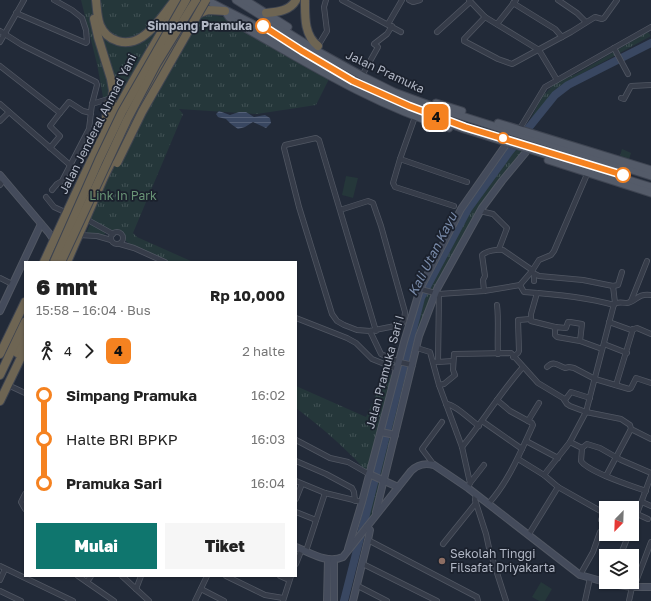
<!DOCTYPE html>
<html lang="id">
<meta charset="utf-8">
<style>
:root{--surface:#fff;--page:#f6f6f6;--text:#222;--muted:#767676;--accent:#0f766e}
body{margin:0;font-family:"Golos Text",sans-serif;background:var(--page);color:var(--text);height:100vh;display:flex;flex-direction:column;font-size:15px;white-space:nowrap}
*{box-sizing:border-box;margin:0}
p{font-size:13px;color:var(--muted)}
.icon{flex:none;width:22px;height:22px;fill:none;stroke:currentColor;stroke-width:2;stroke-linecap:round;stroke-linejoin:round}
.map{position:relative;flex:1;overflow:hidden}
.side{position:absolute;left:24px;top:261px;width:273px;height:316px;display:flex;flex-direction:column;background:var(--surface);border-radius:0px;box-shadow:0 1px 3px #0004}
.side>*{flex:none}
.badge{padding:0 8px;border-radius:6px;font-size:14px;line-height:26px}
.needle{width:26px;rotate:203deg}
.fabs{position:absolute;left:599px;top:501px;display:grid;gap:8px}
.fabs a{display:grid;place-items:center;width:40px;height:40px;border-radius:0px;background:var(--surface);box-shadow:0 1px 3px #0004;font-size:20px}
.map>.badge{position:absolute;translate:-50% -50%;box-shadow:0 0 0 2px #fff}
.legs{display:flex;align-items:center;gap:6px;height:44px;padding:0 12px;font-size:13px}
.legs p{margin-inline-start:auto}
.head{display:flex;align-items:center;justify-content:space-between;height:68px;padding:0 12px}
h1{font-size:22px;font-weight:800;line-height:30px}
.action{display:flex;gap:8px;margin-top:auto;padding:8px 12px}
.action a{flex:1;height:46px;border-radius:0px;background:var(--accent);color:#fff;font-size:16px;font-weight:800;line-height:46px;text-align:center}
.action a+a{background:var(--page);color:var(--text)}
ul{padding:0 12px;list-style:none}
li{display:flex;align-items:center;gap:14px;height:44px;font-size:15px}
li i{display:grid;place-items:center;width:6px;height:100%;margin:0 5px;background:currentColor}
li i::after{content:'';width:10px;height:10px;margin:-5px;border:3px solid;border-radius:50%;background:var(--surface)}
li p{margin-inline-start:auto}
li:first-child i{background:linear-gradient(#0000 50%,currentColor 0)}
li:last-child i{background:linear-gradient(currentColor 50%,#0000 0)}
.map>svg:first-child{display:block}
.grass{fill:url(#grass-tufts)}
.garden{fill:#25373a}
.water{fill:url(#water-rules)}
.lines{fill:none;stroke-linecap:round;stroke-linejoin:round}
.river{stroke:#394761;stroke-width:8}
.street-casing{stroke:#515763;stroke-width:6}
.secondary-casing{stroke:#515763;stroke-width:8}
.primary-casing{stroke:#3f4552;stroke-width:9}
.highway-casing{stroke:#3e4450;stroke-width:10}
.street{stroke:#363c49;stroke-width:4.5}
.secondary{stroke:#444b5b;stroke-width:6}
.primary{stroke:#545b69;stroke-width:7}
.highway{stroke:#6e6553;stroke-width:8}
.highway-bridge-casing{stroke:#3e4450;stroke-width:10;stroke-linecap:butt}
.highway-bridge{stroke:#6e6553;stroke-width:8}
.line-1-casing{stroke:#fff;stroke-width:9}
.line-1{stroke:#f58220;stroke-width:6}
.stop-1-dot{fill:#fff;stroke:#f58220;stroke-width:2}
.education-dot{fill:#8d6e63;stroke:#1b212d;stroke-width:1.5}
.labels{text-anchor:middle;stroke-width:3.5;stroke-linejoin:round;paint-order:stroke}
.stop-label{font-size:12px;font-weight:bold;fill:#b1b7c5;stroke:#1b212d;text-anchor:end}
.street-label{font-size:12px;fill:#b1b7c5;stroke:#1b212d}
.park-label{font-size:12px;fill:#699476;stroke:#1b212d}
.poi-label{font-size:12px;fill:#b1b7c5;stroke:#1b212d;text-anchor:start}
.water-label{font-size:13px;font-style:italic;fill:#7a8cab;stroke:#1b212d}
</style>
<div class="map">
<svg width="651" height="601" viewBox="0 0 651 601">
<defs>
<pattern id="grass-tufts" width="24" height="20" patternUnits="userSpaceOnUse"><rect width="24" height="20" fill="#25373a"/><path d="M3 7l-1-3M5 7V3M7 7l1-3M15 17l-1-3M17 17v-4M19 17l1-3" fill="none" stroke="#425255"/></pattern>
<pattern id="water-rules" width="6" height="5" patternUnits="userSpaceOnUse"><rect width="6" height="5" fill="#394761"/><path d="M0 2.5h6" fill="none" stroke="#535f76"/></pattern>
</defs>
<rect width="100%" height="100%" fill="#222a38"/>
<g class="grass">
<polygon points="81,0 177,0 113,108 103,97 97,64"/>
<polygon points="204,14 224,17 329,79 316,105 257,114 179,109 183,114 133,233 137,237 193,262 165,262 134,248 119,235 86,219 104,180 117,163 199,16"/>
<polygon points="648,32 651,36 568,81 556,89 532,121 529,122 542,97 555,83 576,74"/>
<path d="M520 146 588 172 526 153 487 200 454 257 419 336 372 521 360 535 375 477C365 473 360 463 352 456 335 439 316 423 296 408V386L366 417 386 373 395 377 420 288 461 209 505 147 519 150Z"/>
<polygon points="622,149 631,153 629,159 620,156"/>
<polygon points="90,224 106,232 103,237 86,234"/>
</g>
<g class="garden">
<polygon points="346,176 358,178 353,198 342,195"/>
<polygon points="541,582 552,589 545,601 539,601 532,597"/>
</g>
<polygon class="water" points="219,111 230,115 239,112 246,112 254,117 265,115 270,118 271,123 266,128 253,122 245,127 238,129 231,124 226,119 218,117 216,114"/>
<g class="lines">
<polyline class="river" points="344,601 421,298 468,209 510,151 555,95 568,85 651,43"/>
<defs>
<g id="street">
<polyline points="342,0 401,32"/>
<polyline points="409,0 413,2 420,0"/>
<polyline points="469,0 485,17 539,50 557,80"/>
<polyline points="558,0 577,13 586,22"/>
<polyline points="513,3 555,29 562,37"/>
<polyline points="16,13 86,43 87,42 86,30 82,18 72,10 54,0"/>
<polyline points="485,17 464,39 464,41 498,59 512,64 571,32 595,17 602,19 604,18 617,0"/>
<polyline points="388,24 402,0"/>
<polyline points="497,24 516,0"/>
<polyline points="0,31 22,45 96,82 97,85 92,104 89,129 62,181 57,184 52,190"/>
<polyline points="437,32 470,2"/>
<polyline points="0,42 24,0"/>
<polyline points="318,46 327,31 324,7 326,0"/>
<polyline points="614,48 628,74"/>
<polyline points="0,66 60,113 69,102 83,111 91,113"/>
<polyline points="364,72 378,47 374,44 387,34 392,26"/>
<polyline points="621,98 624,99 631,86 651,85"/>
<polyline points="0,104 70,165"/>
<polyline points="92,104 108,99"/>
<polyline points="416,114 400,159 393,183 395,187 454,206"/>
<polyline points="0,121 9,112"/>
<polyline points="519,130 545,87 651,27"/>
<polyline points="50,148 60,136 50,126 60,113"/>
<polyline points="400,159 467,182"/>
<polyline points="0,185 4,179"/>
<polyline points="46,197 54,207 67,213"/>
<polyline points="340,210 368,201 373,203 381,226 405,312 404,321 400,325 370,331 357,330 344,325 337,321 332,314 299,207 284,148 285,145 316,138 319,140 376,331"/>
<polyline points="480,211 493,214 507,228 499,249"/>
<polyline points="86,219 113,234"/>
<circle cx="117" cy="238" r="6"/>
<polyline points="79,235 97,236 111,240"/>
<polyline points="120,244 134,248 165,262"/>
<polyline points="531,272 539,276 583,280 613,286 615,303"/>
<polyline points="0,278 12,284"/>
<polyline points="534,281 534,274"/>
<path d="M520 285 524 292C555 294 585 297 614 305"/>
<polyline points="613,286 618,285 622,272"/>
<polyline points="420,289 439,294 484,291 520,285 532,271 539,260 551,255 554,251 588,172"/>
<path d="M484 291 483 280 485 276 482 255C486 251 497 249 503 250L532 270"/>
<polyline points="537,293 531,314 531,321 555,327"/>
<polyline points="631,301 647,261"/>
<path d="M497 305C499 321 497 337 498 354"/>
<polyline points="296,318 347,338 356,343 372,359 397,369"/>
<polyline points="609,322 631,330 637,328 651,334"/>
<polyline points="370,331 381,354 399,362 413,365"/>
<polyline points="580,341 582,324 570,322 568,322 566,328 555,327 555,335 557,337 580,341 602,349"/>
<polyline points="604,344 627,353"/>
<polyline points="417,348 430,352 439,385 462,447 470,483 468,488"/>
<polyline points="513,357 518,353 519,351 518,320 531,319"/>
<polyline points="433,362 438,362 439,294"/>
<polyline points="438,362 453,361"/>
<path d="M547 367C554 360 557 365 565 368L569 367 574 368 595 379 629 389 631 388 636 378 651 383"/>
<polyline points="8,385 25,393"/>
<polyline points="439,385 444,384 455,375 453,370 454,354 511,353 538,383 563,398 567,404 570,406 586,412 621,419 630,425 631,429 606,476"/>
<polyline points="616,385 633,329"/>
<polyline points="565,400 571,392 590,398"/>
<path d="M446 404C455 404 470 420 479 426"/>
<polyline points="482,421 522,449"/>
<polyline points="528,421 539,403"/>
<polyline points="631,429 651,439"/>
<polyline points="296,440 330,458 348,462 369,474"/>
<polyline points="526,441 558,458"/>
<path d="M570 442 582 448 581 461C588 472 632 486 646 491"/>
<path d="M462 447C483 421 501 392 523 367"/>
<polyline points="582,448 587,444 600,448 621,460 651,473"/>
<polyline points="518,459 544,475 558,487 604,513 601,520 606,524"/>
<polyline points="296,461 326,474 352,488 354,492 355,501"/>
<polyline points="434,465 422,449 442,422"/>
<path d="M544 475 570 442 586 412 614 304C619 301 622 303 627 303 636 302 637 293 651 295"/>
<polyline points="296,481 325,493 362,502"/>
<polyline points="470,483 484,465"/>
<polyline points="25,494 21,502 25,509"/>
<polyline points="476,494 475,500 486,534 489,548 506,601"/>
<polyline points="296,499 302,484"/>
<polyline points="642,502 651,506"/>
<path d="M488 504C508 483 521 451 533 425L532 423 510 411 497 400"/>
<polyline points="296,512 316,520"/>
<polyline points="637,514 648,519"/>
<polyline points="632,527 651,476"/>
<polyline points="529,534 558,487"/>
<polyline points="368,540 477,597 478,601"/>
<polyline points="443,544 476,503"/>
<polyline points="306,551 325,493"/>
<polyline points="620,556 629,534"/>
<polyline points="296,564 302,549"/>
<polyline points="363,564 437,601"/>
<polyline points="0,566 73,601"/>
<polyline points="580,575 593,552 600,532"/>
<polyline points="78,576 114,601"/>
<polyline points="122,576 149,601"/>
<polyline points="226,576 265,595 283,598"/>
<polyline points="280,576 289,580"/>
<polyline points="0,580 5,569"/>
<polyline points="87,582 91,576"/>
<polyline points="358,586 387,601"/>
<polyline points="634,587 651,542"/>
<polyline points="136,589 141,576"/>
<polyline points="201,589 224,601"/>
<polyline points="0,591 21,601"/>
<polyline points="195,601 207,576"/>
<polyline points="283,601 291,576"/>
<polyline points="585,601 590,578"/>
<polyline points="629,601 632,587"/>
</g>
<g id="secondary">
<polyline points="0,175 49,233 62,252"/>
<polyline points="0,311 41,224"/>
<polyline points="381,432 395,435"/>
<polyline points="369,474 398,487"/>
<polyline points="376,512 419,336 437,289 482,208 502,181 526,152"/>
<path d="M296 547C311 553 327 564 343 557L411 471C418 464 425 463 434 465L468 488 580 575 612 584 632 587H651"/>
<polyline points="348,549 362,502 404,342 420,289 461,209 505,146"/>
<polyline points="327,601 328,559"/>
<polyline points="334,601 334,560"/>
<polyline points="353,601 368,540 370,530 367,527"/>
</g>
<g id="primary">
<polyline points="206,0 251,23 330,71 395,103 464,129 651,187"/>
<polyline points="236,0 319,52 366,78 394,92 443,110 651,176"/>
<polyline points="245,0 288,27"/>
<path d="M225 11 229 17 233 21C304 61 371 104 449 128"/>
<polyline points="436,103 462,111"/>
<polyline points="498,123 651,170"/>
<polyline points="548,160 651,193"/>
</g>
<g id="highway">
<path d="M96 0C97 8 97 17 100 25 107 42 127 47 142 37 155 29 165 12 175 0"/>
<path d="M305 0C305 17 304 35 318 46"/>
<path d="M266 13C277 12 290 11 296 0"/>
<polyline points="195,15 208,10 225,11"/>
<polyline points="94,19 98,37 111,79 113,90 111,114"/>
<polyline points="105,125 108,104"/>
<path d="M44 262C67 212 89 162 115 113 136 75 158 37 181 0"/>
<polyline points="67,262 104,177 138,108 164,61 202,0"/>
<polyline points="17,353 25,338"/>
<polyline points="0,354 25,302"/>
<polyline points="0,375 25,322"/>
<polyline points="0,401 25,349"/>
</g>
</defs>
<use href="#street" class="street-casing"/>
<use href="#secondary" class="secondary-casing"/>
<use href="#primary" class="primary-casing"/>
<use href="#highway" class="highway-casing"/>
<use href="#street" class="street"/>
<use href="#secondary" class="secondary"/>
<use href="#primary" class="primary"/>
<use href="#highway" class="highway"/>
<defs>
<g id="highway-bridge">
<polyline points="117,163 142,112 206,0"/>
<polyline points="54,262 99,160 122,112 186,0"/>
<polyline points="61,262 127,120 157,63 196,0"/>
</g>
</defs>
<use href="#highway-bridge" class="highway-bridge-casing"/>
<use href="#highway-bridge" class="highway-bridge"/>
</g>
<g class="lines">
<defs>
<polyline id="line-1" points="263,26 302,51 353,81 409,106 465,127 623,175"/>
</defs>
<use href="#line-1" class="line-1-casing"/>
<use href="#line-1" class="line-1"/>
</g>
<g class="stop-1-dot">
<circle cx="263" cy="26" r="7"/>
<circle cx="503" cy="138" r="5"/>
<circle cx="623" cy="175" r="7"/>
</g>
<circle class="education-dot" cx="442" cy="561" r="4"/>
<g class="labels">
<g class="stop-label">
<text x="252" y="30">Simpang Pramuka</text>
</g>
<g class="street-label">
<text transform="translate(385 72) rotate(25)" y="4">Jalan Pramuka</text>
<text transform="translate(98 124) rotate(-63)" y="4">Jalan Jenderal Ahmad Yani</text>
<text transform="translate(385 372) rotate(-75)" y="4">Jalan Pramuka Sari I</text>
</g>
<g class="park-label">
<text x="123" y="200">Link In Park</text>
</g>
<g class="poi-label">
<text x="450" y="558">Sekolah Tinggi<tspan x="450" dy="14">Filsafat Driyakarta</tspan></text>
</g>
<g class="water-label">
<text transform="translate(432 254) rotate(-63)" y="5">Kali Utan Kayu</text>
</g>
</g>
</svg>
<div class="fabs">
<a><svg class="needle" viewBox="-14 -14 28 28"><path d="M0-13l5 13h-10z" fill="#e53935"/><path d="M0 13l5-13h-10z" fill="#767676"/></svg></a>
<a><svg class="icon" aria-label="layers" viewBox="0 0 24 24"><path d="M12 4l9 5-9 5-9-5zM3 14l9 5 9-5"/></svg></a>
</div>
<b class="badge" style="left:436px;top:117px;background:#f58220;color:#111">4</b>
<section class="side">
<div class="head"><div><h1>6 mnt</h1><p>15:58 – 16:04 · Bus</p></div><b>Rp 10,000</b></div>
<div class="legs"><svg class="icon" aria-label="walk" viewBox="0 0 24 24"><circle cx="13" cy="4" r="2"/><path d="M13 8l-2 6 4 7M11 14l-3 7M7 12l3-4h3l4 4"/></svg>4<svg class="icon" aria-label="forward" viewBox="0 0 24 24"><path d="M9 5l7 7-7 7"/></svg><b class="badge" style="background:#f58220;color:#111">4</b><p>2 halte</p></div>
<ul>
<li><i style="color:#f58220"></i><b>Simpang Pramuka</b><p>16:02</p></li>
<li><i style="color:#f58220"></i><span>Halte BRI BPKP</span><p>16:03</p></li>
<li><i style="color:#f58220"></i><b>Pramuka Sari</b><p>16:04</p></li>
</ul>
<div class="action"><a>Mulai</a><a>Tiket</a></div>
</section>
</div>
